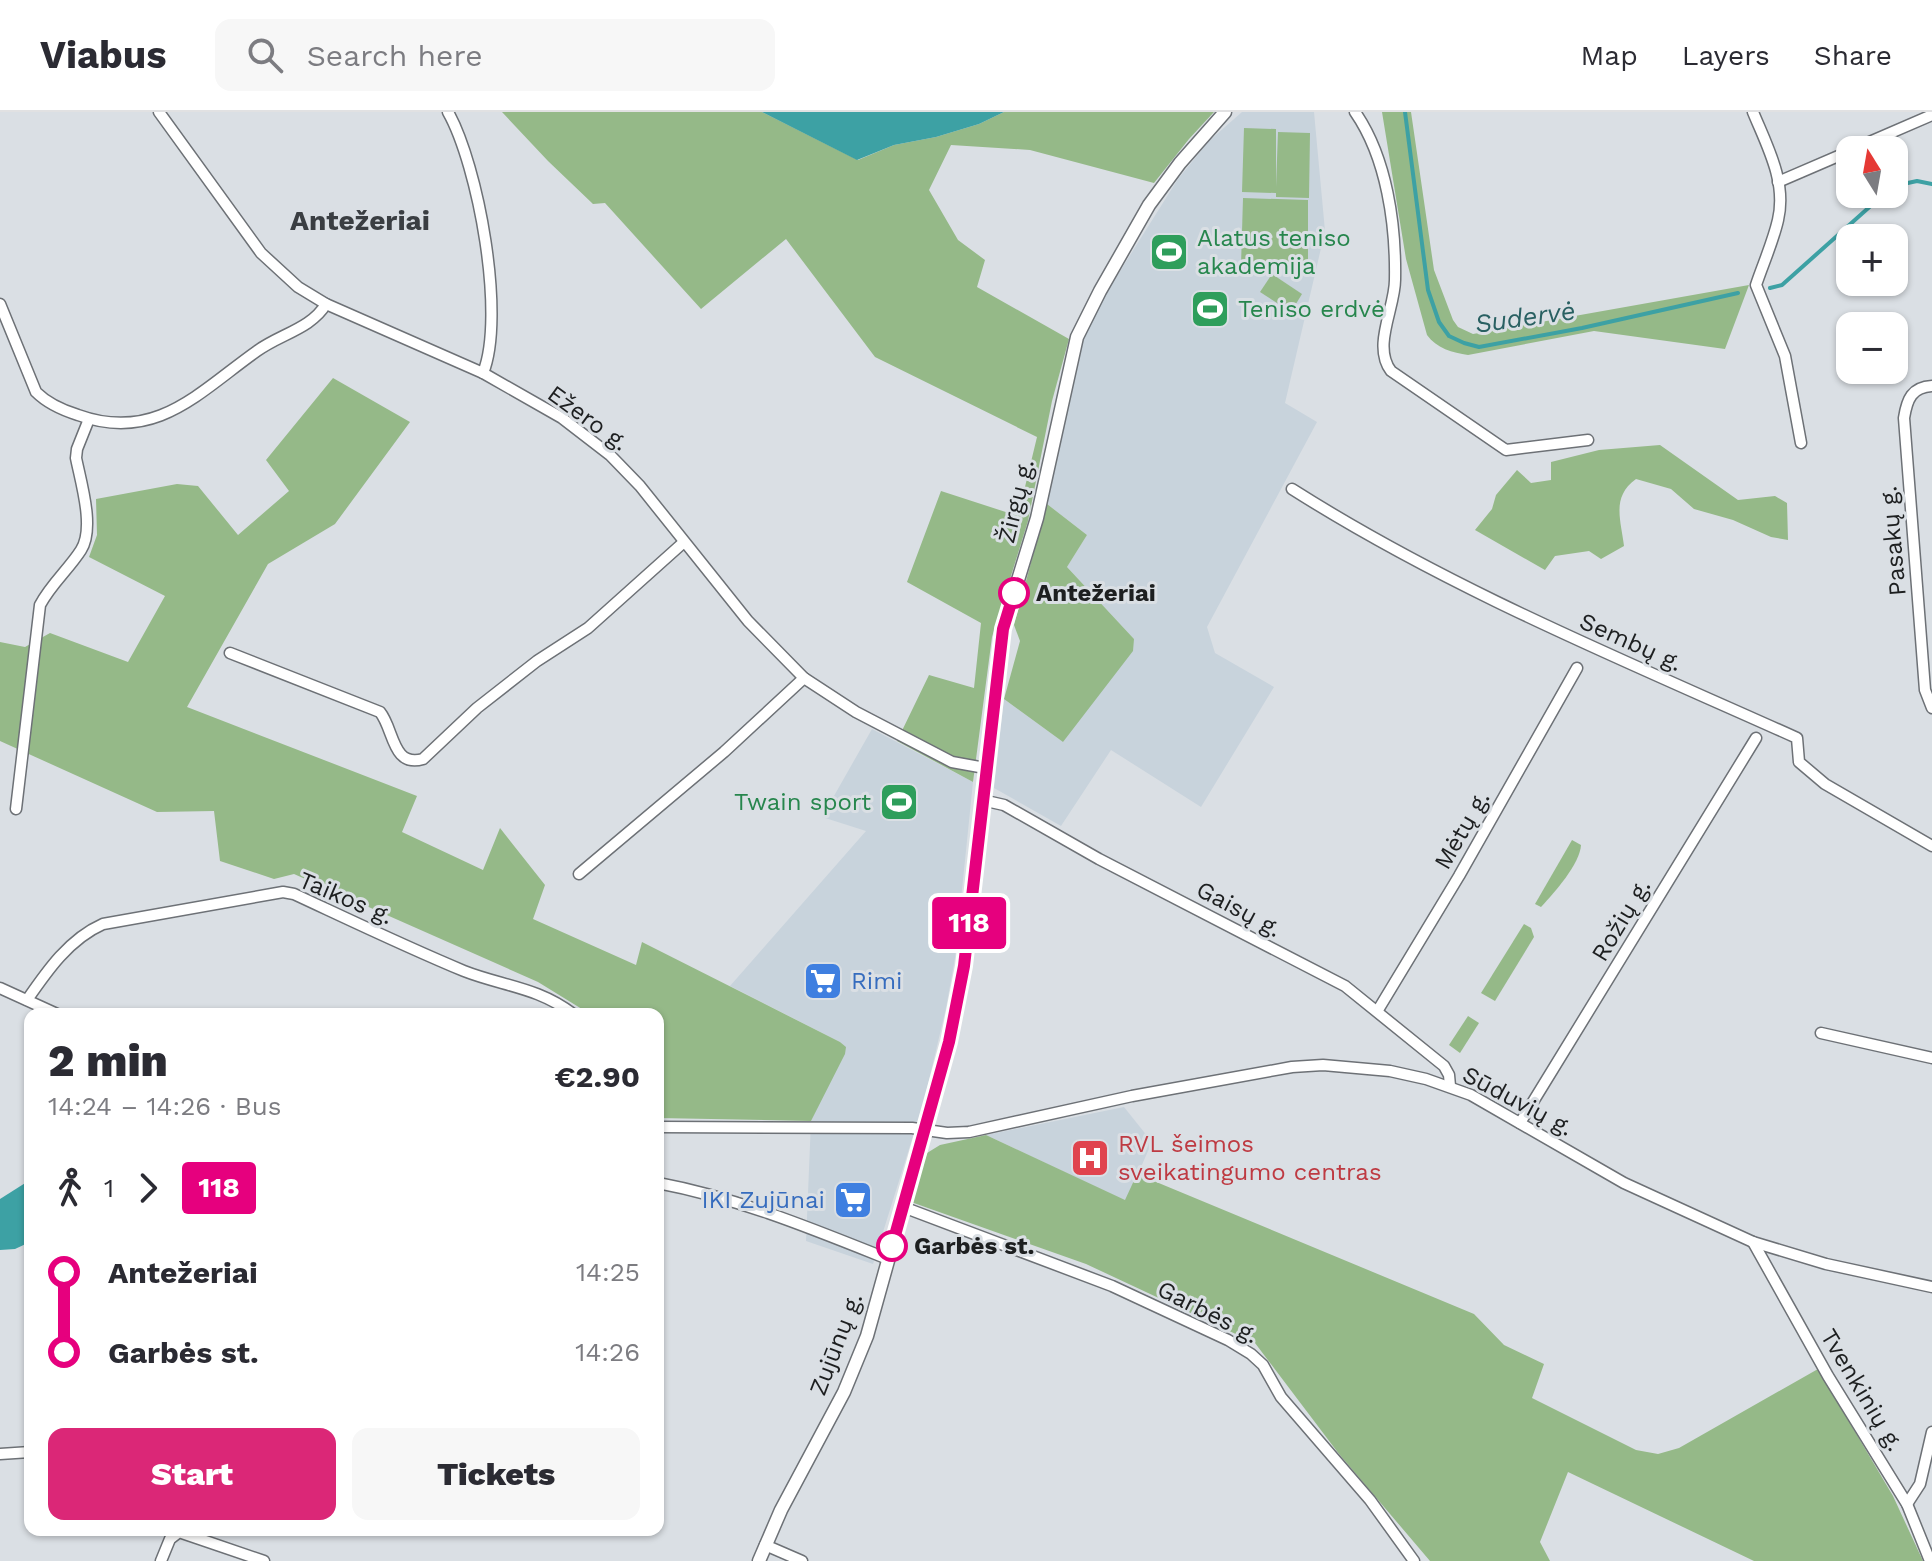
<!DOCTYPE html>
<meta charset="utf-8">
<style>
:root{--surface:#fff;--page:#f7f7f7;--text:#2b2b33;--muted:#7c7c81;--line:#e1e1e2;--accent:#db2777}
body{margin:0;font-family:"Work Sans",sans-serif;background:var(--page);color:var(--text);height:100vh;display:flex;flex-direction:column;font-size:30px;white-space:nowrap}
*{box-sizing:border-box;margin:0}
p{font-size:26px;color:var(--muted)}
.icon{flex:none;width:44px;height:44px;fill:none;stroke:currentColor;stroke-width:2;stroke-linecap:round;stroke-linejoin:round}
.map{position:relative;flex:1;overflow:hidden}
.sheet{position:absolute;left:24px;top:896px;width:640px;height:528px;display:flex;flex-direction:column;background:var(--surface);border-radius:16px;box-shadow:0 2px 6px #0004}
.sheet>*{flex:none}
.badge{padding:0 16px;border-radius:6px;font-size:28px;line-height:52px}
.needle{width:52px;rotate:349deg}
.controls{position:absolute;left:1836px;top:24px;display:grid;gap:16px}
.controls a{display:grid;place-items:center;width:72px;height:72px;border-radius:16px;background:var(--surface);box-shadow:0 2px 6px #0004;font-size:40px}
.map>.badge{position:absolute;translate:-50% -50%;box-shadow:0 0 0 4px #fff}
.legs{display:flex;align-items:center;gap:12px;height:88px;padding:0 24px;font-size:26px}
.legs p{margin-inline-start:auto}
.head{display:flex;align-items:center;justify-content:space-between;height:136px;padding:0 24px}
h1{font-size:44px;font-weight:800;line-height:60px}
.cta{display:flex;gap:16px;margin-top:auto;padding:16px 24px}
.cta a{flex:1;height:92px;border-radius:16px;background:var(--accent);color:#fff;font-size:32px;font-weight:800;line-height:92px;text-align:center}
.cta a+a{background:var(--page);color:var(--text)}
ul{padding:0 24px;list-style:none}
li{display:flex;align-items:center;gap:28px;height:80px;font-size:30px}
li i{display:grid;place-items:center;width:12px;height:100%;margin:0 10px;background:currentColor}
li i::after{content:'';width:20px;height:20px;margin:-10px;border:6px solid;border-radius:50%;background:var(--surface)}
li p{margin-inline-start:auto}
li:first-child i{background:linear-gradient(#0000 50%,currentColor 0)}
li:last-child i{background:linear-gradient(currentColor 50%,#0000 0)}
header{display:flex;align-items:center;gap:48px;box-sizing:border-box;height:112px;padding:0 40px;background:var(--surface);border-bottom:2px solid var(--line)}
header strong{font-size:38px}
nav{display:flex;gap:44px;margin-inline-start:auto;font-size:28px}
.search{width:560px;height:72px;background:var(--page);display:flex;align-items:center;gap:20px;box-sizing:border-box;padding:0 28px;border-radius:16px;color:var(--muted);font-size:30px}
.map>svg:first-child{display:block}
.built{fill:#c8d3dc}
.green{fill:#95b988}
.water{fill:#3da1a4}
.lines{fill:none;stroke-linecap:round;stroke-linejoin:round}
.stream{stroke:#3da1a4;stroke-width:4}
.minor-casing{stroke:#6d7176;stroke-width:13}
.tertiary-casing{stroke:#6d7176;stroke-width:15}
.minor{stroke:#fff;stroke-width:10}
.tertiary{stroke:#fff;stroke-width:12}
.line-1-casing{stroke:#fff;stroke-width:18}
.line-1{stroke:#e6007e;stroke-width:12}
.stop-1-dot{fill:#fff;stroke:#e6007e;stroke-width:4}
.labels{text-anchor:middle;stroke-width:6;stroke-linejoin:round;paint-order:stroke}
.leisure-label{font-size:24px;fill:#27864d;stroke:#dadfe4;text-anchor:start}
.street-label{font-size:24px;fill:#1d1f20;stroke:#dadfe4}
.stop-label{font-size:24px;font-weight:bold;fill:#1d1f20;stroke:#dadfe4;text-anchor:start}
.shop-label{font-size:24px;fill:#366cbe;stroke:#dadfe4;text-anchor:start}
.health-label{font-size:24px;fill:#be3a42;stroke:#dadfe4;text-anchor:start}
.water-label{font-size:26px;font-style:italic;fill:#296062;stroke:#dadfe4}
.quarter-label{font-size:28px;font-weight:bold;fill:#3a3e42;stroke:#dadfe4}
</style>
<header>
<strong>Viabus</strong>
<div class="search"><svg class="icon" aria-label="search" viewBox="0 0 24 24"><circle cx="10" cy="10" r="6"/><path d="M15 15l6 6"/></svg>Search here</div>
<nav><a>Map</a><a>Layers</a><a>Share</a></nav>
</header>
<div class="map">
<svg width="1932" height="1449" viewBox="0 0 1932 1449">
<rect width="100%" height="100%" fill="#dadfe4"/>
<g class="built">
<polygon points="1242,0 1314,0 1325,119 1285,291 1317,310 1207,515 1215,541 1274,575 1201,695 1111,638 1061,714 994,676 1004,587 1063,630 1134,527 1067,455 1087,423 1047,392 1083,228 1105,183 1178,67 1209,29"/>
<polygon points="872,617 973,670 955,846 946,896 924,989 873,1152 806,1129 811,1009 845,935 840,930 730,874 866,719 822,705"/>
<polygon points="1124,995 1152,1030 1126,1089 986,1023"/>
</g>
<g class="green">
<polygon points="502,0 762,0 858,48 894,33 936,25 979,12 1004,0 1214,0 1189,27 1154,71 1030,38 951,33 929,78 958,128 985,148 977,175 1069,227 1052,289 1028,409 992,525 973,670 897,629 929,563 974,576 981,511 907,470 941,379 1018,404 1037,325 875,245 786,127 701,197 605,91 593,92 548,49"/>
<path d="M1382 0H1411L1434 158 1453 208 1458 215 1473 222 1749 173 1725 237 1594 219 1468 243C1453 241 1436 236 1427 223L1406 147Z"/>
<polygon points="1244,16 1276,17 1276,75 1278,20 1310,21 1309,86 1276,85 1276,81 1242,80"/>
<polygon points="1243,86 1308,88 1308,154 1241,153"/>
<polygon points="1272,162 1302,182 1291,200 1260,180"/>
<polygon points="333,266 410,310 335,412 268,452 187,595 417,684 402,720 483,758 500,716 545,773 533,807 636,853 642,830 840,930 846,935 845,942 811,1009 658,1006 658,902 590,902 538,870 294,762 274,767 220,749 214,699 157,700 0,629 0,530 25,535 50,521 128,550 165,484 89,445 97,423 96,387 177,372 198,374 238,423 289,379 266,348"/>
<path d="M1660 333 1738 388 1775 384 1787 391 1788 428 1771 425 1733 408 1694 397 1671 377 1636 367C1611 385 1621 408 1624 434L1601 447 1589 439 1555 444 1545 458 1475 418 1492 397 1496 383 1517 358 1531 371 1551 368V350L1599 338Z"/>
<polygon points="1047,392 1087,423 1067,455 1134,527 1133,539 1063,630 1004,587 1020,529 1014,513"/>
<path d="M1572 728 1581 733C1580 752 1554 781 1541 795L1535 792Z"/>
<polygon points="1524,812 1531,816 1534,825 1495,889 1481,881"/>
<polygon points="1468,904 1479,911 1460,941 1449,933"/>
<polygon points="986,1023 1125,1088 1137,1062 1474,1202 1504,1233 1544,1252 1532,1286 1636,1338 1658,1342 1679,1336 1818,1257 1893,1384 1923,1449 1754,1449 1568,1360 1540,1430 1550,1449 1430,1449 1339,1342 1255,1231 1086,1152 911,1090 927,1041 940,1033"/>
</g>
<g class="water">
<polygon points="762,0 1004,0 979,12 936,25 894,33 857,48"/>
<polygon points="30,1068 30,1130 15,1137 0,1138 0,1087"/>
</g>
<g class="lines">
<g class="stream">
<polyline points="1405,0 1428,178 1439,210 1449,224 1464,231 1479,235 1582,216 1738,181"/>
<polyline points="1894,74 1917,69 1932,72"/>
<polyline points="1770,176 1782,173 1884,82"/>
</g>
<defs>
<g id="minor">
<polyline points="159,0 261,141 298,175 326,192 483,261 562,306 610,343 640,374 748,509 804,566 856,600 952,650 985,656"/>
<path d="M448 0C478 53 506 204 483 261"/>
<path d="M1355 0C1387 46 1396 113 1395 168 1395 196 1372 234 1391 259L1506 338 1588 328"/>
<path d="M1753 0C1767 34 1787 70 1778 108 1773 130 1763 152 1756 173L1785 244 1801 331"/>
<polyline points="1851,38 1932,3"/>
<polyline points="1778,70 1850,39"/>
<path d="M0 192 36 280C48 292 62 298 78 303 156 331 199 280 257 239 280 222 311 217 326 192"/>
<path d="M1932 274C1912 275 1907 287 1904 306L1925 578 1932 596"/>
<path d="M1292 377C1451 478 1626 549 1797 626L1799 650 1825 672 1932 734"/>
<path d="M230 541 380 600C394 617 392 656 423 647L477 596 537 549 588 516 684 430"/>
<polyline points="982,688 1004,693 1099,747 1345,874 1444,954 1449,963 1450,974"/>
<path d="M16 697 40 493C51 472 69 457 81 438 95 416 81 371 76 346L77 337 89 307"/>
<polyline points="579,762 724,640 804,566"/>
<polyline points="0,876 57,902"/>
<path d="M27 888C47 859 69 827 103 812L283 780 294 782C350 808 406 835 464 859 502 874 538 875 573 902"/>
<polyline points="1378,898 1459,764 1577,556"/>
<polyline points="1821,921 1932,946"/>
<polyline points="1520,1011 1756,626"/>
<polyline points="658,1015 912,1016 947,1021 969,1020 1132,984 1292,955 1323,953 1390,959 1426,967 1471,983 1624,1071 1753,1130 1826,1152 1932,1175"/>
<path d="M658 1071C738 1086 813 1117 888 1147"/>
<polyline points="903,1095 1112,1174 1228,1228 1251,1242 1263,1253 1281,1285 1370,1388 1414,1449"/>
<polyline points="1753,1130 1828,1264 1907,1392 1930,1449"/>
<polyline points="0,1342 30,1340"/>
<polyline points="1907,1392 1920,1372 1932,1320"/>
<polyline points="765,1433 802,1449"/>
<polyline points="161,1449 170,1427 179,1420 264,1449"/>
</g>
<polyline id="tertiary" points="759,1449 781,1398 844,1280 867,1224 949,930 964,854 1003,517 1037,406 1077,225 1100,179 1149,93 1180,51 1225,0"/>
</defs>
<use href="#minor" class="minor-casing"/>
<use href="#tertiary" class="tertiary-casing"/>
<use href="#minor" class="minor"/>
<use href="#tertiary" class="tertiary"/>
</g>
<g class="lines">
<defs>
<polyline id="line-1" points="892,1134 949,930 964,854 1003,517 1014,481"/>
</defs>
<use href="#line-1" class="line-1-casing"/>
<use href="#line-1" class="line-1"/>
</g>
<defs>
<symbol id="stadium-square" viewBox="-11 -11 22 22"><rect x="-9" y="-9" width="18" height="18" rx="4" fill="#2e9e5b" stroke="#dadfe4"/><path d="M0-5a6.5 5 0 1 0 0 10a6.5 5 0 1 0 0-10ZM-3.5-1.8h7v3.6h-7Z" fill="#fff"/></symbol>
<symbol id="supermarket-square" viewBox="-11 -11 22 22"><rect x="-9" y="-9" width="18" height="18" rx="4" fill="#3f7fe0" stroke="#dadfe4"/><path d="M-6-5.5h2.5l.6 2H6L4.5 2H-2.5L-4.4-4H-6ZM-1.5 3.2a1.3 1.3 0 1 0 .1 0ZM3 3.2a1.3 1.3 0 1 0 .1 0Z" fill="#fff"/></symbol>
<symbol id="hospital-square" viewBox="-11 -11 22 22"><rect x="-9" y="-9" width="18" height="18" rx="4" fill="#e0444e" stroke="#dadfe4"/><path d="M-5-5h3v3.5h4V-5h3V5h-3V1.5h-4V5h-3Z" fill="#fff"/></symbol>
</defs>
<g fill-rule="evenodd">
<use href="#stadium-square" x="1147" y="118" width="44" height="44"/>
<use href="#stadium-square" x="1188" y="175" width="44" height="44"/>
<use href="#stadium-square" x="877" y="668" width="44" height="44"/>
<use href="#supermarket-square" x="801" y="847" width="44" height="44"/>
<use href="#hospital-square" x="1068" y="1024" width="44" height="44"/>
<use href="#supermarket-square" x="831" y="1066" width="44" height="44"/>
</g>
<g class="stop-1-dot">
<circle cx="1014" cy="481" r="14"/>
<circle cx="892" cy="1134" r="14"/>
</g>
<g class="labels">
<g class="leisure-label">
<text x="1197" y="134">Alatus teniso<tspan x="1197" dy="28">akademija</tspan></text>
<text x="1238" y="205">Teniso erdvė</text>
<text x="871" y="698" text-anchor="end">Twain sport</text>
</g>
<g class="street-label">
<text transform="translate(588 306) rotate(36)" y="8">Ežero g.</text>
<text transform="translate(1016 389) rotate(-76)" y="8">Žirgų g.</text>
<text transform="translate(1893 429) rotate(-95)" y="8">Pasakų g.</text>
<text transform="translate(1631 530) rotate(24)" y="8">Sembų g.</text>
<text transform="translate(1462 718) rotate(-60)" y="8">Mėtų g.</text>
<text transform="translate(346 786) rotate(23)" y="8">Taikos g.</text>
<text transform="translate(1239 797) rotate(28)" y="8">Gaisų g.</text>
<text transform="translate(1621 808) rotate(-59)" y="8">Rožių g.</text>
<text transform="translate(1518 989) rotate(28)" y="8">Sūduvių g.</text>
<text transform="translate(1208 1200) rotate(27)" y="8">Garbės g.</text>
<text transform="translate(836 1232) rotate(-69)" y="8">Zujūnų g.</text>
<text transform="translate(1862 1278) rotate(59)" y="8">Tvenkinių g.</text>
</g>
<g class="stop-label">
<text x="1036" y="489">Antežeriai</text>
<text x="914" y="1142">Garbės st.</text>
</g>
<g class="shop-label">
<text x="851" y="877">Rimi</text>
<text x="825" y="1096" text-anchor="end">IKI Zujūnai</text>
</g>
<g class="health-label">
<text x="1118" y="1040">RVL šeimos<tspan x="1118" dy="28">sveikatingumo centras</tspan></text>
</g>
<g class="water-label">
<text transform="translate(1525 205) rotate(-8)" y="9">Sudervė</text>
</g>
<g class="quarter-label">
<text x="360" y="118">Antežeriai</text>
</g>
</g>
</svg>
<div class="controls">
<a><svg class="needle" viewBox="-14 -14 28 28"><path d="M0-13l5 13h-10z" fill="#e53935"/><path d="M0 13l5-13h-10z" fill="#7c7c81"/></svg></a>
<a>+</a>
<a>−</a>
</div>
<b class="badge" style="left:969px;top:811px;background:#e6007e;color:#fff">118</b>
<section class="sheet">
<div class="head"><div><h1>2 min</h1><p>14:24 – 14:26 · Bus</p></div><b>€2.90</b></div>
<div class="legs"><svg class="icon" aria-label="walk" viewBox="0 0 24 24"><circle cx="13" cy="4" r="2"/><path d="M13 8l-2 6 4 7M11 14l-3 7M7 12l3-4h3l4 4"/></svg>1<svg class="icon" aria-label="forward" viewBox="0 0 24 24"><path d="M9 5l7 7-7 7"/></svg><b class="badge" style="background:#e6007e;color:#fff">118</b></div>
<ul>
<li><i style="color:#e6007e"></i><b>Antežeriai</b><p>14:25</p></li>
<li><i style="color:#e6007e"></i><b>Garbės st.</b><p>14:26</p></li>
</ul>
<div class="cta"><a>Start</a><a>Tickets</a></div>
</section>
</div>
